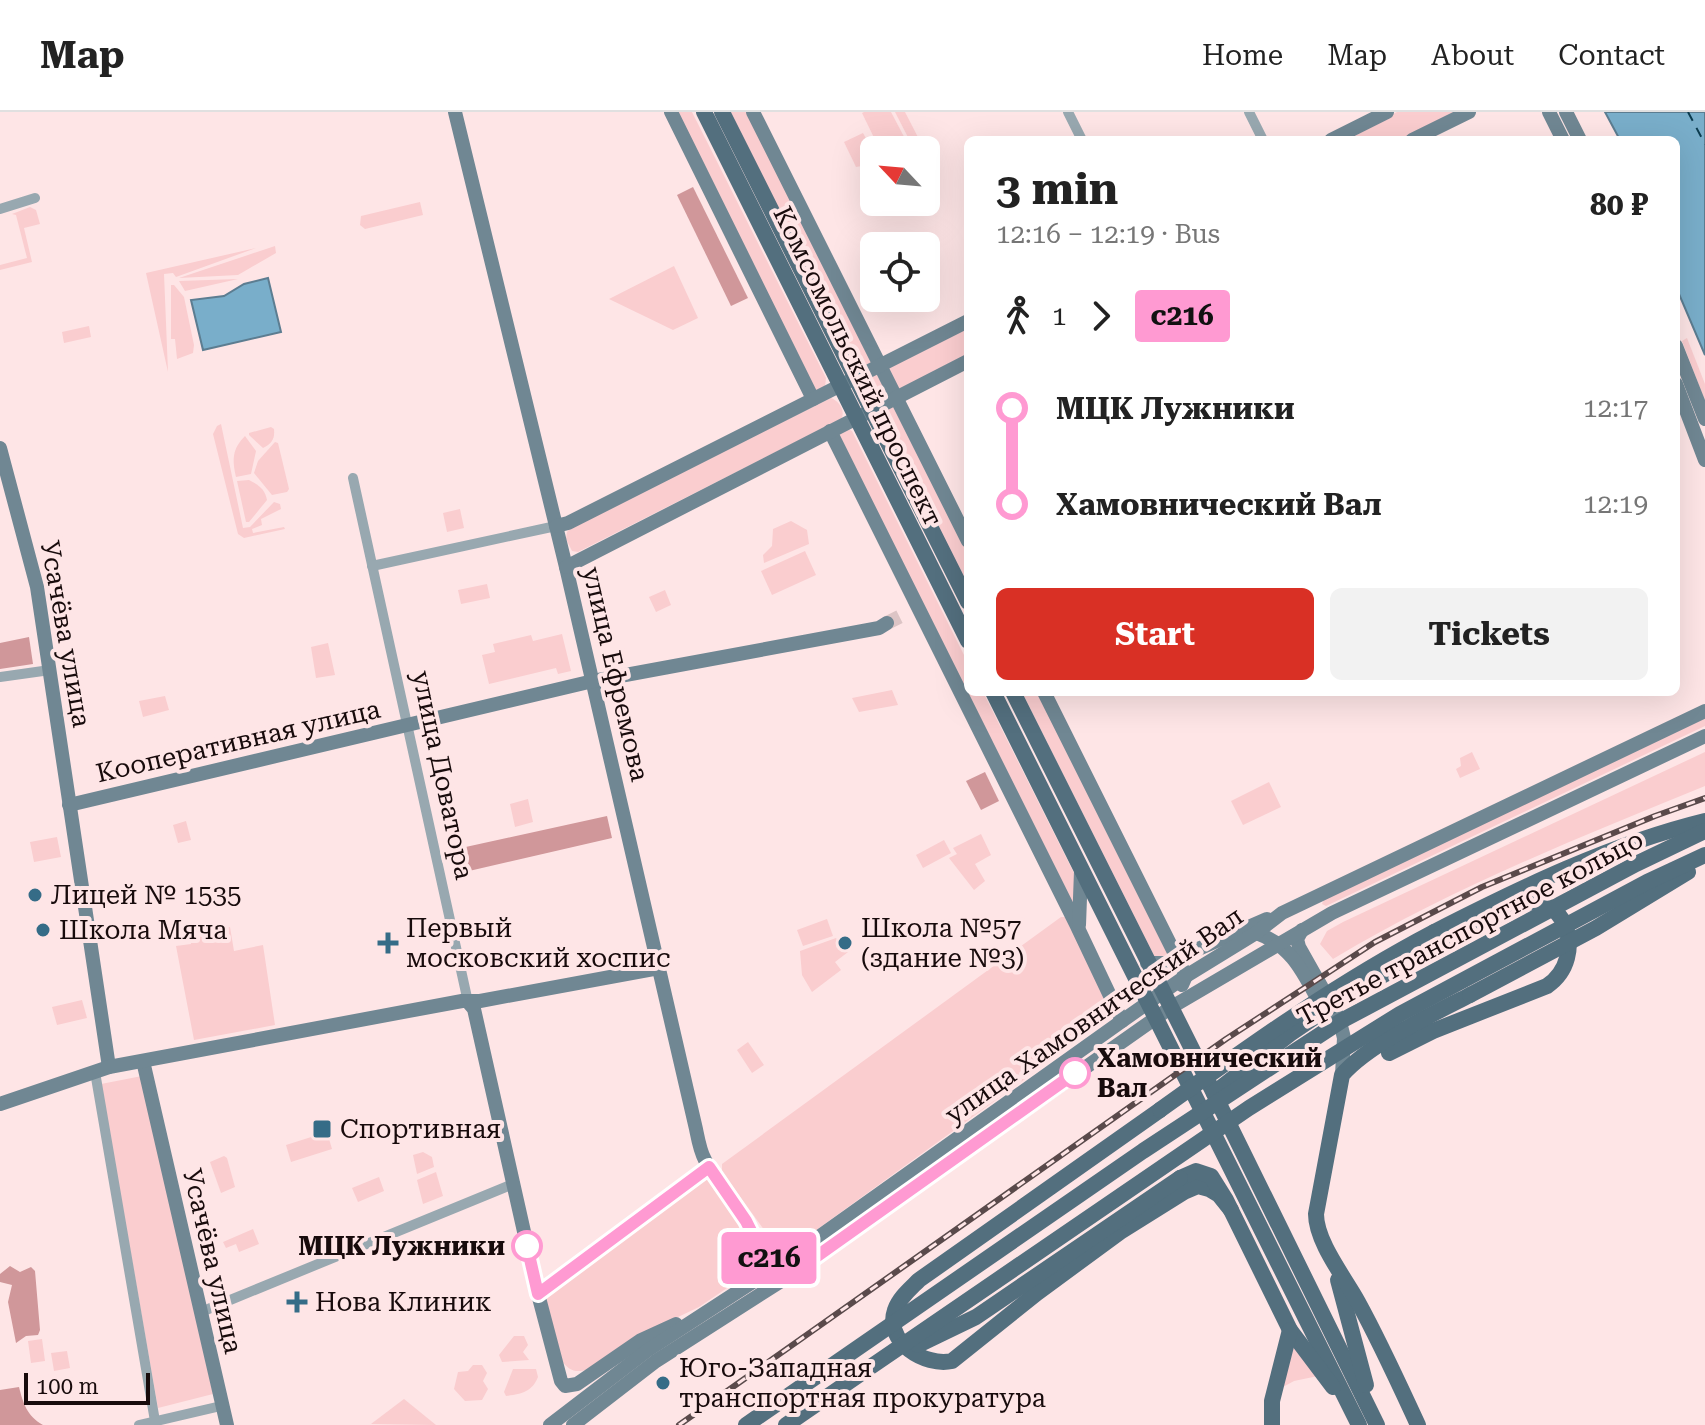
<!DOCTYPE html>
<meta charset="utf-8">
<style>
:root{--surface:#fff;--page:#f2f2f2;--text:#222;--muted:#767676;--line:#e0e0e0;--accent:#d93025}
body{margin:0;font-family:"Roboto Serif",serif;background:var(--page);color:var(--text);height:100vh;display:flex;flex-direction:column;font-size:30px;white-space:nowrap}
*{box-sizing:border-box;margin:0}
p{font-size:26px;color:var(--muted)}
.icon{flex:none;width:44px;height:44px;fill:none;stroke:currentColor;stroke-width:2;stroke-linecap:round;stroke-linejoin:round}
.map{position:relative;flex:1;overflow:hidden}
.panel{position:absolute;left:964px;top:24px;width:716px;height:560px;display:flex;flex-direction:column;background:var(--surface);border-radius:12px;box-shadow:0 8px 32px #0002}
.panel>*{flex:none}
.badge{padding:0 16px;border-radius:6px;font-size:28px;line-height:52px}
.needle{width:52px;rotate:296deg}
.tools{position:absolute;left:860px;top:24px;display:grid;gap:16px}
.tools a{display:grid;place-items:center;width:80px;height:80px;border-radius:12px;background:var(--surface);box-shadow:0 8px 32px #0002;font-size:40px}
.scale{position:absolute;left:24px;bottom:20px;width:126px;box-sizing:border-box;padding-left:8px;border:4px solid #180b0c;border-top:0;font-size:22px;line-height:28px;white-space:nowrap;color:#180b0c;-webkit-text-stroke:6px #fee5e6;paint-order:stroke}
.map>.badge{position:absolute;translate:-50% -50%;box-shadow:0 0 0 4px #fff}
.legs{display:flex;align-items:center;gap:12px;height:88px;padding:0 32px;font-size:26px}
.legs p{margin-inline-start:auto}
.overview{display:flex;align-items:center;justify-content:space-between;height:136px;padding:0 32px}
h1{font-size:44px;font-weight:700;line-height:60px}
.button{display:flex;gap:16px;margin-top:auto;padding:16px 32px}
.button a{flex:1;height:92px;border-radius:12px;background:var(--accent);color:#fff;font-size:32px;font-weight:700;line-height:92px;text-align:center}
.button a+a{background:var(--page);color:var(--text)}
ul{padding:0 32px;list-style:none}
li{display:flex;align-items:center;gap:28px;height:96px;font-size:30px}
li i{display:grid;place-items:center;width:12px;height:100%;margin:0 10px;background:currentColor}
li i::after{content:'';width:20px;height:20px;margin:-10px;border:6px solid;border-radius:50%;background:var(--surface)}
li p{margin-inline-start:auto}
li:first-child i{background:linear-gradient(#0000 50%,currentColor 0)}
li:last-child i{background:linear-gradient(currentColor 50%,#0000 0)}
header{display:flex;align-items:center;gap:48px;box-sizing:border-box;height:112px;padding:0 40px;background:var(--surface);border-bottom:2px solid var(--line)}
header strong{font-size:38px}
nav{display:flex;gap:44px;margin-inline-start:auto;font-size:28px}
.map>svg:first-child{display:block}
.green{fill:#facdcf}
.forest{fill:#d0979a}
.water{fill:#79aeca;stroke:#5c7d91;stroke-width:2}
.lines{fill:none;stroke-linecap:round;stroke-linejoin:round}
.ferry{stroke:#0b3b4e;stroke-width:2;stroke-dasharray:10 8;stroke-linecap:butt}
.secondary-tunnel{stroke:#dcc4c5;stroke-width:14;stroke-dasharray:14 7;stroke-linecap:butt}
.street{stroke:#98a8b0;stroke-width:10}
.secondary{stroke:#708793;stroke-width:14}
.primary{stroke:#536f7e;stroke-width:16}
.rail-casing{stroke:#5a4a4b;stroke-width:6}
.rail{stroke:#fee5e6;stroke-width:3;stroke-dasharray:9;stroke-linecap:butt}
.primary-bridge{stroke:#536f7e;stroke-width:16}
.line-1-casing{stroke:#fff;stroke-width:18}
.line-1{stroke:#ff9ad2;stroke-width:12}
.poi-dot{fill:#356c87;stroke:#fee5e6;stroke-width:3}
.stop-1-dot{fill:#fff;stroke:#ff9ad2;stroke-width:4}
.labels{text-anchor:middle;stroke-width:8;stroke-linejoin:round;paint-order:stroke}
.street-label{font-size:26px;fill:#180b0c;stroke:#fee5e6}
.poi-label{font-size:26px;fill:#180b0c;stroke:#fee5e6;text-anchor:start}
.stop-label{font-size:26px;font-weight:bold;fill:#180b0c;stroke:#fee5e6;text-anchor:start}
</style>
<header>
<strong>Map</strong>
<nav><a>Home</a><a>Map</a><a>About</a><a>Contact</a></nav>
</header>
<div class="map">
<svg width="1705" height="1313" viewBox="0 0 1705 1313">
<rect width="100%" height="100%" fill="#fee5e6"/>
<g class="green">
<polygon points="675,0 692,0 826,266 825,275 817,279 813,276"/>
<polygon points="730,0 749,0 872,245 871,251 862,255 857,251"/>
<polygon points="864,0 891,0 911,38 880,38 862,1"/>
<polygon points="895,0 905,0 922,33 914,37"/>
<polygon points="1397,0 1456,0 1400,28 1341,28"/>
<polygon points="863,21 874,41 874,52 856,55 844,30"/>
<polygon points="420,90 423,103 365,117 360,113 361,104"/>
<polygon points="30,95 36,98 40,112 24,116 32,150 0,158 0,153 27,146 16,103 12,102"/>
<polygon points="275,134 276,141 238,163 179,166"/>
<polygon points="256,136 176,165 173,161 164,162 168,260 146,161"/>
<polygon points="674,154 698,206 673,218 609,187"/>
<polygon points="238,167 185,179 179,169"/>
<polygon points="171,173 174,173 184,185 194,233 193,241 177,247 175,227 171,227"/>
<polygon points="89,214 91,225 64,231 62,220"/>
<polygon points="968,215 968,245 899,277 888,256"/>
<polygon points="1687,226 1705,272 1705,289 1682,229"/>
<path d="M876 262 887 280 881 288C872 286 867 275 867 266Z"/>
<path d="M831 286C839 289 846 299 841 307L578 440 572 439 566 427 567 420 571 415Z"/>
<polygon points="885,294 897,295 968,438 968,474 883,302"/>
<polygon points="221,312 243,416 250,415 274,390 280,392 281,397 261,407 262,413 252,417 253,421 284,415 285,417 244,426 238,422 213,322 217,314"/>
<path d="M271 315 274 317C275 327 272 331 263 336L249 323V321Z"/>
<polygon points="846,316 852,319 968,551 968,580 983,580 1079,771 1075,798 838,322"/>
<path d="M245 324 256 339 251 362 236 365C232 348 232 337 245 324Z"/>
<polygon points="275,330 278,331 289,377 287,380 272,383 254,361 258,349"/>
<path d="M249 368C259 373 265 377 267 388L249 410H246L237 369Z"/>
<polygon points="460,397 464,416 447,420 443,401"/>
<polygon points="791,409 807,418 809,432 764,451 763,443 772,434 773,417"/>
<polygon points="805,439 816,463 772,483 761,459"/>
<polygon points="487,472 490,486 461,492 458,478"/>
<polygon points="665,478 671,493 656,500 649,485"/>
<polygon points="562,522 571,559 558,562 556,556 489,572 482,543 495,540 493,532 531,523 533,529"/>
<polygon points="328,531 335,563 316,566 311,535"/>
<polygon points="892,578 898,593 859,600 852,586"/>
<polygon points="1022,580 1040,580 1169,838 1168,845 1154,844"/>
<polygon points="165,584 169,598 143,605 139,589"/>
<polygon points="1705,605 1705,614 1326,794 1322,792 1324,787"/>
<polygon points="1472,640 1480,657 1460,666 1456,657 1461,654 1460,646"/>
<path d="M1705 640V674C1576 727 1453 775 1333 847L1320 832 1327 819 1343 810Z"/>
<polygon points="1269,670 1281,695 1243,713 1231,689"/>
<polygon points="528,687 533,710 515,715 510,692"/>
<polygon points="186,709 191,728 178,731 173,713"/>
<polygon points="981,722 991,743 975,752 985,769 974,778 949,746 957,742 953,736"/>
<polygon points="57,725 61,745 34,750 30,730"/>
<polygon points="944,728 951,741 923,756 916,743"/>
<polygon points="1061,805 1067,805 1111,901 1108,907 790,1137 782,1140 778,1137 722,1060 722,1052"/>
<polygon points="827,807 833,824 803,834 797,818"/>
<polygon points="230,815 234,839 263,833 275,913 194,928 176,834 191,832 190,823"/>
<polygon points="836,826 848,840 835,850 841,858 812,880 802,863 800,839"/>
<polygon points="82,888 87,906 57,913 52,895"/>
<polygon points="748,930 764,953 752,961 737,938"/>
<polygon points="142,964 213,1282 158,1296 101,972"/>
<polygon points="327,1020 332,1037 291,1050 286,1033"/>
<polygon points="423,1040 432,1045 434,1055 417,1062 413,1043"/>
<polygon points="224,1044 227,1046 235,1075 221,1081 210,1050"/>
<polygon points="436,1060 443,1084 423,1092 417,1068"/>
<polygon points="379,1065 384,1079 358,1090 352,1076"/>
<path d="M703 1065 707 1067 751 1124 758 1155 699 1195 655 1216 586 1258C574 1261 569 1258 561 1248L547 1191V1181Z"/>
<polygon points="253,1117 259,1132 239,1140 236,1132 226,1136 223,1130"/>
<polygon points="514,1224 524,1224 528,1233 523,1240 529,1248 502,1250 499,1243"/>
<polygon points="42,1227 45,1249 31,1251 28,1229"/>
<polygon points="1293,1228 1318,1264 1294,1269 1283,1275"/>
<polygon points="67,1239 70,1256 54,1259 51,1241"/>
<polygon points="473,1253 482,1253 487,1261 483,1269 488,1277 482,1288 465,1289 454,1277 458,1260 468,1259"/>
<path d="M513 1257H536L538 1265C532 1280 521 1282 506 1284L504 1280Z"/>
<polygon points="404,1287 436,1313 371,1312"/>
</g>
<g class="forest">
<polygon points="693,75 748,186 731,194 677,83"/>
<polygon points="29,525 33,552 0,557 0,531"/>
<polygon points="985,660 999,689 981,698 966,669"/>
<polygon points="607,704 612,726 456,762 452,738"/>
<polygon points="10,1154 20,1160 31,1155 35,1159 40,1218 38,1223 26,1224 16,1231 8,1190 12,1173 0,1170 0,1162"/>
<path d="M19 1275C23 1291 27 1304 43 1313H0V1278Z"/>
</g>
<g class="water">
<polygon points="1605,0 1705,0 1705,243 1676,175 1676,28 1620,28"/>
<polygon points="268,166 281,220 203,238 191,188 224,184 244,172"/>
</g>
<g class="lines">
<polyline class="ferry" points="1688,0 1705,32"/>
<polyline class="secondary-tunnel" points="887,511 905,502"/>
<g class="street">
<polyline points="1068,0 1082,28"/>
<polyline points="1249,0 1263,28"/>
<polyline points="0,97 35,86"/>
<polyline points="353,366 468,890"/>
<polyline points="372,454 556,414"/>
<polyline points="0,565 50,558"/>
<polyline points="95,960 155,1309"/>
<polyline points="201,1200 513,1072"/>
<polyline points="139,1313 221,1294"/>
</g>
<g class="secondary">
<path d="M455 0 566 455 696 1017C698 1027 700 1039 705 1048 722 1085 773 1121 759 1166"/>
<polyline points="671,0 813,287"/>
<polyline points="753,0 968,429"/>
<polyline points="1549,0 1563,28"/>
<polyline points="1566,0 1580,28"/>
<polyline points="1331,28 1387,0"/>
<polyline points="1412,28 1469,0"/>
<polyline points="1676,234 1705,307"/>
<polyline points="1676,272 1705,348"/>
<polyline points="830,319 1076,812 1122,909"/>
<polyline points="0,336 37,475 109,955"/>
<polyline points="556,414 568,411 968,209"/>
<polyline points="566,455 968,249"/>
<polyline points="1044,580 1186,864 1182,873"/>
<polyline points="69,693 593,569 879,516 887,511"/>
<polyline points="1079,813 1081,759"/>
<polyline points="1302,818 1297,827 1299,835 1339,906 1344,926 1342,963"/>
<path d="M1256 821C1294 834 1305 865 1323 897"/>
<polyline points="1147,851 1166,851 1267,807"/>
<polyline points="468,890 474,897 538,1182 561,1269 565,1274 577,1272 641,1228 676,1212"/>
<polyline points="143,949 227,1313"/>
<polyline points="0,992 109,955 462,889 480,889 659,856"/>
<polyline points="550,1313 648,1238 785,1149 1122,909 1186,864 1256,821 1282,801 1705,599"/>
<polyline points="573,1313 656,1249 789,1164 1170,896 1332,801 1705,624"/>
</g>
<g class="primary">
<polyline points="704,0 968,529"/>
<polyline points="722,0 968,490"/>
<path d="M993 580C1116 824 1236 1069 1359 1313"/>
<polyline points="1013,580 1196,945 1377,1313"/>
<path d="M1434 820C1520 776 1611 732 1705 709"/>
<path d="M1389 941 1433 919 1547 874C1590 845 1564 771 1514 795"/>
<path d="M1160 998 919 1168C910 1177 899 1186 895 1198 884 1230 925 1255 952 1249L1037 1181 1120 1120 1184 1080 1198 1074 1209 1077 1219 1083 1231 1098"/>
<polyline points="1180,1066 1196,1059 1211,1064 1226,1088 1290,1218 1333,1275"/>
<polyline points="1338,1168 1366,1273"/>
<polyline points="786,1313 866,1258"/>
<polyline points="1272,1313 1272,1289 1290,1218"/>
<path d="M1418 1313C1399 1272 1380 1230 1358 1190 1345 1166 1316 1130 1316 1102L1342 963C1369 932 1433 902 1470 883"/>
</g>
<defs>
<polyline id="rail" points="679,1313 1226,927 1375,830 1482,775 1655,704 1705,686"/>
</defs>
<use href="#rail" class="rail-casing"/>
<use href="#rail" class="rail"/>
<g class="primary-bridge">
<polyline points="1470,883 1596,816 1688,760"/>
<polyline points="1214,981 1290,922 1353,879 1514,795"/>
<path d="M1160 998C1251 933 1335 872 1434 820"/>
<polyline points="918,1233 976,1205 1180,1066"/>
<polyline points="866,1258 1249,996 1400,902 1647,770 1705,743"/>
<polyline points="746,1313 1143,1039 1341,909 1636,752 1705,719"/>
</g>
</g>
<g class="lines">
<defs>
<polyline id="line-1" points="527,1134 538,1182 709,1055 746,1109 758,1133 773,1150 799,1157 1075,961"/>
</defs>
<use href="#line-1" class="line-1-casing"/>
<use href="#line-1" class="line-1"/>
</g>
<g class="poi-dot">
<circle cx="35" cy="783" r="8"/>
<circle cx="43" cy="818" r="8"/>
<path d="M384 819h8v8h8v8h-8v8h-8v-8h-8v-8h8z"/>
<circle cx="845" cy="831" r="8"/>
<rect x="312" y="1007" width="20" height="20" rx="4"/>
<path d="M293 1178h8v8h8v8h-8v8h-8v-8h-8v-8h8z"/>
<circle cx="663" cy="1271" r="8"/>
</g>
<g class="stop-1-dot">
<circle cx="1075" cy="961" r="14"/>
<circle cx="527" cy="1134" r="14"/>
</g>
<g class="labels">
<g class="street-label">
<text transform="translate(858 254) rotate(64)" y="9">Комсомольский проспект</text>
<text transform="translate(66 522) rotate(80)" y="9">Усачёва улица</text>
<text transform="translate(616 562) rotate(77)" y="9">улица Ефремова</text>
<text transform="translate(238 629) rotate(-13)" y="9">Кооперативная улица</text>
<text transform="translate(443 663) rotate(78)" y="9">улица Доватора</text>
<text transform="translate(1470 816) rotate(-28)" y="9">Третье транспортное кольцо</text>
<text transform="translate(1094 903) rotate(-35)" y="9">улица Хамовнический Вал</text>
<text transform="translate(213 1149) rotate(77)" y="9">Усачёва улица</text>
</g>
<g class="poi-label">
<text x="51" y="792">Лицей № 1535</text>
<text x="406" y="825">Первый<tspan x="406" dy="30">московский хоспис</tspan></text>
<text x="861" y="825">Школа №57<tspan x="861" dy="30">(здание №3)</tspan></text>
<text x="59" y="827">Школа Мяча</text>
<text x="340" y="1026">Спортивная</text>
<text x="315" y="1199">Нова Клиник</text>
<text x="679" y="1265">Юго-Западная<tspan x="679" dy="30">транспортная прокуратура</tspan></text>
</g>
<g class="stop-label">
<text x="1097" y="955">Хамовнический<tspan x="1097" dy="30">Вал</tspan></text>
<text x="505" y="1143" text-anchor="end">МЦК Лужники</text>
</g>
</g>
</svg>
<div class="tools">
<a><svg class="needle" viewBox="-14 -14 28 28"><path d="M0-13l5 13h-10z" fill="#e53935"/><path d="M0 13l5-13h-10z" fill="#767676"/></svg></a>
<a><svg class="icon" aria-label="locate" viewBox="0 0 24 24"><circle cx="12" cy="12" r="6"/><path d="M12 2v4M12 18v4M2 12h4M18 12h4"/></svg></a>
</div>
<div class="scale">100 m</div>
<b class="badge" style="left:769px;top:1146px;background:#ff9ad2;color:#111">с216</b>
<section class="panel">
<div class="overview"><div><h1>3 min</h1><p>12:16 – 12:19 · Bus</p></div><b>80 ₽</b></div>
<div class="legs"><svg class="icon" aria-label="walk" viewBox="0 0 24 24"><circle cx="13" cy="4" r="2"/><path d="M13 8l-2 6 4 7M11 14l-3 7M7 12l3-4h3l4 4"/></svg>1<svg class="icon" aria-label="forward" viewBox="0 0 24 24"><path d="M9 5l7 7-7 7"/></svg><b class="badge" style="background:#ff9ad2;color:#111">с216</b></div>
<ul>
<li><i style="color:#ff9ad2"></i><b>МЦК Лужники</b><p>12:17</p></li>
<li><i style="color:#ff9ad2"></i><b>Хамовнический Вал</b><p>12:19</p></li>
</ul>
<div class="button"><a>Start</a><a>Tickets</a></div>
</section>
</div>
